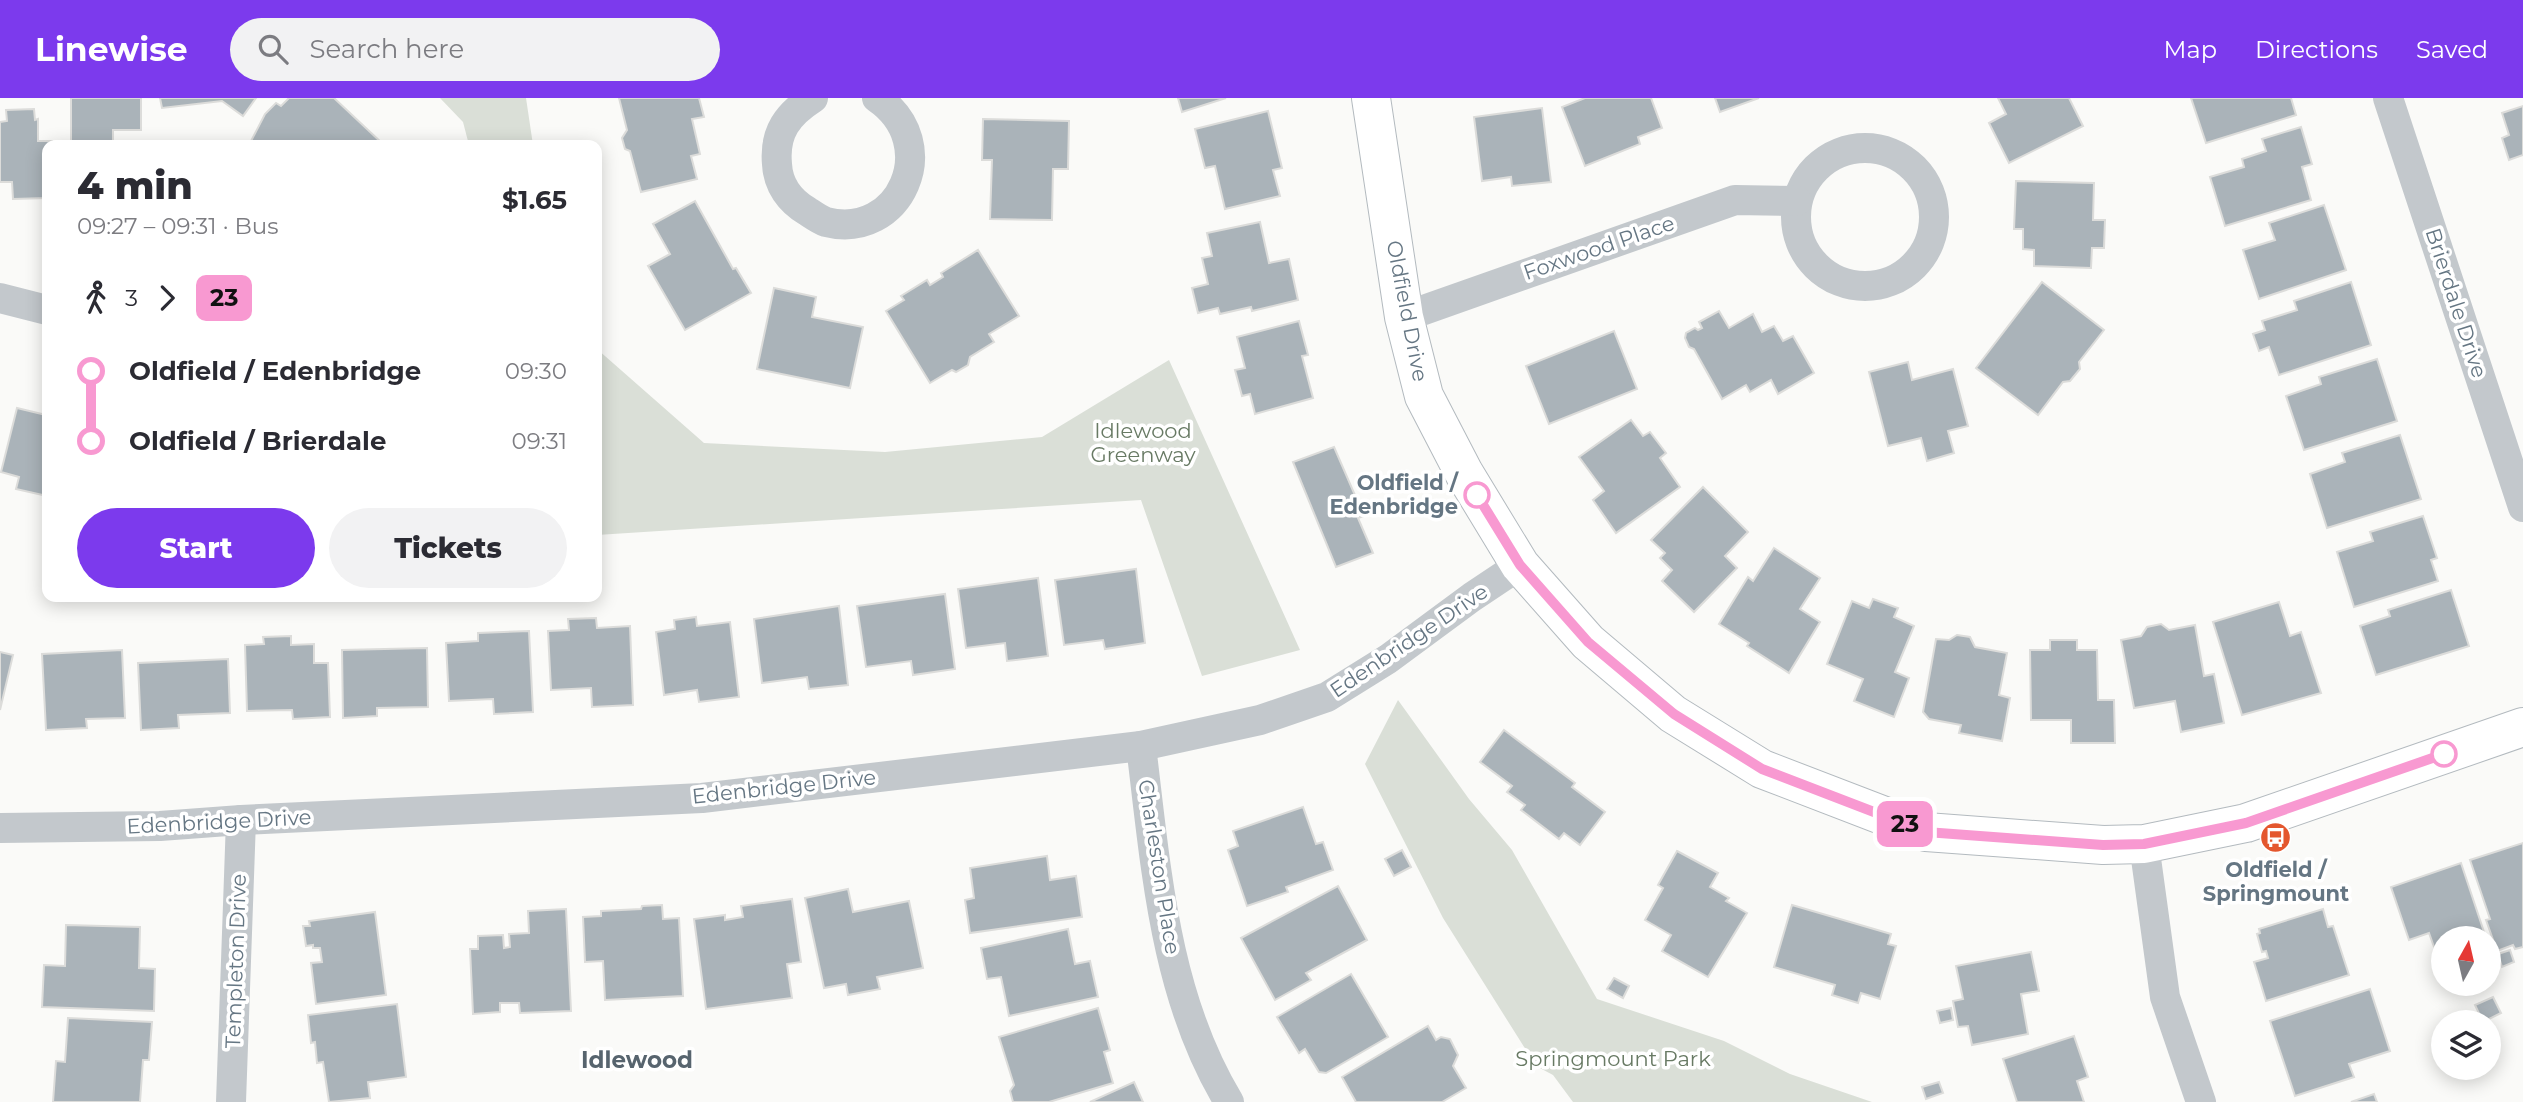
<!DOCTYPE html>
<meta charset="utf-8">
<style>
:root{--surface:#fff;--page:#f2f2f3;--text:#2b2b33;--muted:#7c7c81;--accent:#7c3aed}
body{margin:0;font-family:Montserrat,sans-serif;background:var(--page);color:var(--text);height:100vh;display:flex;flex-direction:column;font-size:26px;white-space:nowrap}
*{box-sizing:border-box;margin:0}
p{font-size:23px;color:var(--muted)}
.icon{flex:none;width:38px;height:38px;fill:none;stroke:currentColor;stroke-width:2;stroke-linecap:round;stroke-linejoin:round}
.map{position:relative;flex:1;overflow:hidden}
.side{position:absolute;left:42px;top:42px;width:560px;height:462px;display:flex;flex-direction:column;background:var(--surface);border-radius:14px;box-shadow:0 4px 18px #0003}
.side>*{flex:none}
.badge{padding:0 14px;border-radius:10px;font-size:24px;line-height:46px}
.needle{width:46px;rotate:8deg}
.controls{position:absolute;left:2431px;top:828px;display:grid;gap:14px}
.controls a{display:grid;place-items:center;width:70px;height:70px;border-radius:50%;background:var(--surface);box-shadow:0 4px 18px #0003;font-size:35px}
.map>.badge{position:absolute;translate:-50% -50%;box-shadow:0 0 0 4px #fff}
.legs{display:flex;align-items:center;gap:10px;height:77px;padding:0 35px;font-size:23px}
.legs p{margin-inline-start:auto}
.head{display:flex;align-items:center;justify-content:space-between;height:119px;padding:0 35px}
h1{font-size:38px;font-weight:800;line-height:52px}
.action{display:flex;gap:14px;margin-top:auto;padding:14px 35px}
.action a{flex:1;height:80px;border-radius:42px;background:var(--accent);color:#fff;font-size:28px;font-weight:800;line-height:80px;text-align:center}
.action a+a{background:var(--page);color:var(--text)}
ul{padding:0 35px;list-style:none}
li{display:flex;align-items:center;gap:24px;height:70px;font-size:26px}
li i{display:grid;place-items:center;width:10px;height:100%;margin:0 9px;background:currentColor}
li i::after{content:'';width:18px;height:18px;margin:-9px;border:5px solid;border-radius:50%;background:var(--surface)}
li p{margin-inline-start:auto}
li:first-child i{background:linear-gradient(#0000 50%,currentColor 0)}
li:last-child i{background:linear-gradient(currentColor 50%,#0000 0)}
header{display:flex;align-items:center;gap:42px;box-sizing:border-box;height:98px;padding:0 35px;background:var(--accent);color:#fff}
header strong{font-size:33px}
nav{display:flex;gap:38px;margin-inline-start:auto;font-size:24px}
.search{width:490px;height:63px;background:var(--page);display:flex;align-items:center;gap:18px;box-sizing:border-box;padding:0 24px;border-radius:38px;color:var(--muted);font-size:26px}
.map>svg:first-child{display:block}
.green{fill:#dadfd7}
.building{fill:#aab3b9;stroke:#dcdcda;stroke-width:2}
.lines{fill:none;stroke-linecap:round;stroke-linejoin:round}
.secondary-casing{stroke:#b3babf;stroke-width:40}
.street{stroke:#c3c8cc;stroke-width:30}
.secondary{stroke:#fff;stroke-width:38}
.line-1-casing{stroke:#fff;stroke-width:16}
.line-1{stroke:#f899d1;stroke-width:10}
.stop-1-dot{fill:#fff;stroke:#f899d1;stroke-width:3.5}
.labels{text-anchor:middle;stroke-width:7;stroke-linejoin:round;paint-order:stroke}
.street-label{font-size:21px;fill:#657683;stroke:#fff}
.park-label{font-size:21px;fill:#687a64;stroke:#fff}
.stop-label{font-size:21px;font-weight:bold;fill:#657683;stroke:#fff;text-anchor:end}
.poi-label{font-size:21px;font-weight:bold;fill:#657683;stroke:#fff}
.neighbourhood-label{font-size:23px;font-weight:bold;fill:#57646e;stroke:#fff}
</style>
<header>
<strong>Linewise</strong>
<div class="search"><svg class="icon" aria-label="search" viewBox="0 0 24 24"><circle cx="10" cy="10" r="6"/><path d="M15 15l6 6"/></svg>Search here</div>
<nav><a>Map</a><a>Directions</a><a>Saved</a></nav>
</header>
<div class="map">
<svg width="2523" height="1004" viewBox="0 0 2523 1004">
<rect width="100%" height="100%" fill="#fafaf8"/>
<g class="green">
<polygon points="440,0 526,0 533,47 469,47 463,24"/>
<polygon points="597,251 704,345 885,354 1042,339 1169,262 1300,552 1202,578 1141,402 597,437"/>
<polygon points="1398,602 1469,701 1512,752 1597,901 1724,943 1790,976 1872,1004 1573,1004 1553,977 1536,968 1443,820 1365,666"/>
</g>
<g class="building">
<polygon points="71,0 141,0 141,32 113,32 113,46 71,47"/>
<polygon points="160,0 256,0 243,18 222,3 162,10"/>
<polygon points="289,0 334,0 384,47 249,47 265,16 276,5 281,8"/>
<polygon points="619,0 699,0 704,19 692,21 700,56 691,58 697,81 641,94 630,53 625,51 622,40 627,32"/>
<polygon points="1178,0 1226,0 1182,14"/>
<polygon points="1585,0 1651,0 1662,30 1638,39 1640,46 1585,68 1562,9"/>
<polygon points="1715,0 1759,0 1720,14"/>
<polygon points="1998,0 2069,0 2083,28 2009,65 1989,25 2006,16"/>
<polygon points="2191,0 2291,0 2296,17 2206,45"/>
<polygon points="2523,8 2523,57 2509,62 2502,40 2509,37 2502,15"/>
<polygon points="1542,10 1551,84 1512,88 1511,79 1482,83 1474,19"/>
<polygon points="34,11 35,22 38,21 38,43 52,43 52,47 47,47 47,100 13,101 12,84 0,84 0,24 7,23 6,12"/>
<polygon points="1268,13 1282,70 1273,72 1280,98 1225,111 1215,68 1205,70 1195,31"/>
<polygon points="983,21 1069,23 1068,71 1053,71 1052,122 990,121 992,62 982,62"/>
<polygon points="2301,29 2312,66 2302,69 2311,102 2225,128 2210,79 2244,69 2242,61 2266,53 2262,41"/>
<polygon points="2016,83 2094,85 2093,122 2105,122 2104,150 2092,150 2091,170 2034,168 2034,152 2023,151 2023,131 2014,131"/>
<polygon points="695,103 733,171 736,170 751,195 685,232 648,168 670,156 653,126"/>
<polygon points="2324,107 2346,172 2259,201 2243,152 2275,142 2269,125"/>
<polygon points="1260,124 1269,165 1289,161 1298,202 1252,213 1251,209 1220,216 1218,210 1198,215 1192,190 1208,186 1202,160 1212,158 1207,135"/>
<polygon points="978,152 1019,218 989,236 994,244 970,259 968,267 956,274 952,272 930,285 886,213 904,202 901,198 927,182 930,187 943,179 941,175"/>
<polygon points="2042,184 2104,232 2079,264 2080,271 2070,283 2063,284 2038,317 1976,270"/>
<polygon points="2351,184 2371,247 2279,277 2269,249 2259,253 2253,236 2265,232 2262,223 2297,212 2294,203"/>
<polygon points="774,190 816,199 812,219 863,229 850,290 757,271"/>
<polygon points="1719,213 1729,230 1753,216 1762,234 1774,228 1783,243 1793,238 1814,275 1778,296 1771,282 1750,294 1746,287 1722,301 1694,251 1689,249 1685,240 1686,235 1695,230 1698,232 1702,230 1699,224"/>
<polygon points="1299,223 1308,257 1302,258 1313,300 1255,316 1250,296 1242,298 1235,272 1245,270 1237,239"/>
<polygon points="1614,233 1637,291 1549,326 1526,268"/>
<polygon points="2377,261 2397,323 2304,352 2286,298 2321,286 2319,279"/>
<polygon points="1908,264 1912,282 1953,271 1968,328 1948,333 1954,355 1927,363 1921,340 1888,348 1869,274"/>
<polygon points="17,310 46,317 47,313 47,398 16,391 19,379 1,374"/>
<polygon points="1631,322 1643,338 1650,334 1666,355 1660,360 1680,389 1616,435 1593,402 1604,393 1579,359"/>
<polygon points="2400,337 2421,401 2327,430 2310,376 2345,364 2342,355"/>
<polygon points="1334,349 1364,418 1358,420 1373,455 1336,469 1293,364"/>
<polygon points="1703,389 1748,434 1725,458 1737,470 1694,514 1662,483 1672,472 1660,460 1665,455 1651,442"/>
<polygon points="2423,418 2437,460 2431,462 2438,483 2354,509 2337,454 2373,443 2370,434"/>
<polygon points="1774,450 1820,480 1800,511 1820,524 1789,575 1747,548 1749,545 1719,526 1748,479 1753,483"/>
<polygon points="1136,471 1145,545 1105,551 1103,542 1064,547 1055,482"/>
<polygon points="1038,480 1048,558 1007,563 1005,545 966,550 958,491"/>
<polygon points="2451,492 2469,548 2376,577 2360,528 2390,518 2388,512"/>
<polygon points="945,496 955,571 913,577 911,563 866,569 857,508"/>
<polygon points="1873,501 1898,510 1894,519 1914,528 1895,574 1909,580 1894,619 1854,603 1863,581 1827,566 1852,503 1869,510"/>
<polygon points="2279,504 2290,538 2301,534 2321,595 2242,617 2213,524"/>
<polygon points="839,508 848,587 809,591 807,579 762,585 754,521"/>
<polygon points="696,519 697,528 730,524 739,599 699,604 697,592 664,597 656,534 675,531 674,522"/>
<polygon points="596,520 597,530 630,528 633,607 592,609 591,590 551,592 548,533 569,532 568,521"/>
<polygon points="2161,526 2169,532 2195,527 2204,578 2214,576 2224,625 2181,634 2175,603 2134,610 2121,542 2141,538 2147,529"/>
<polygon points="529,533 533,614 494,616 493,601 449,603 446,545 478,543 478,535"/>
<polygon points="1957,537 1970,539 1975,549 2007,555 1999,597 2010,600 2002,643 1959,635 1961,627 1929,621 1923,614 1936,541 1949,542"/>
<polygon points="291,538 291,547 314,546 314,565 328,565 330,619 293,621 292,612 247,613 245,547 264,546 263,539"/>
<polygon points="2050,542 2077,542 2077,552 2097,552 2098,602 2114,602 2115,645 2071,645 2071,622 2031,622 2030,552 2050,552"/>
<polygon points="427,550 428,609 377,610 377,618 343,620 342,552"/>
<polygon points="122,552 125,620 86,621 87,630 46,632 42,556"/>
<polygon points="0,554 13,557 0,612"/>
<polygon points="228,561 230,615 178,617 179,630 141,632 138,565"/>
<polygon points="1504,632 1575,685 1572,689 1605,714 1580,747 1564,735 1559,741 1521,712 1525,707 1507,694 1512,688 1480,664"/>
<polygon points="1303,709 1316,746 1323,744 1333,772 1286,789 1288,794 1247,808 1228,752 1238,748 1233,733"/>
<polygon points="2523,745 2523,849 2515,851 2513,847 2497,853 2486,822 2490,821 2470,762"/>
<polygon points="1402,752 1411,769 1394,778 1385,761"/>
<polygon points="1677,753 1718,775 1710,789 1729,800 1726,803 1747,815 1708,879 1662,853 1671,837 1645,822 1663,790 1658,787"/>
<polygon points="1047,758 1050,782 1076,778 1082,819 970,835 965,802 974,800 970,770"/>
<polygon points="2461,765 2486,840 2443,840 2443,874 2429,835 2409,842 2391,789"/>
<polygon points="1338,788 1367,842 1306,875 1311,882 1275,902 1241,840"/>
<polygon points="848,791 853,814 909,803 923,870 877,879 880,891 848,897 846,886 824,890 805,800"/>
<polygon points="792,801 801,864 787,866 792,900 706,911 694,821 725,817 725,822 743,819 741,808"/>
<polygon points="662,807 663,821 679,820 683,898 605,902 603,863 585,864 583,819 601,818 601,813 641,811 642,808"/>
<polygon points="1792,807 1891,836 1888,846 1896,848 1880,901 1861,895 1858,905 1832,897 1835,887 1774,869"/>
<polygon points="566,811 571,913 520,915 519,905 500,905 500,914 473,916 470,851 478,851 478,838 503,837 504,850 510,849 509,836 529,835 528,813"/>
<polygon points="2323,811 2328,829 2333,828 2349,877 2266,903 2254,864 2268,860 2266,853 2262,854 2257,836 2260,835 2259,831"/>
<polygon points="375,814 386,897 316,906 311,865 322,864 320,850 313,850 313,847 306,848 303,828 310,828 309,823"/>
<polygon points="66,827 140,829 139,870 155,871 154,913 42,909 44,867 65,868"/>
<polygon points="1068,831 1075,866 1090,863 1098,899 1009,918 1001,879 987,881 981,850"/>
<polygon points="2510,852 2514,864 2502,869 2498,856"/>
<polygon points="2031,854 2039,893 2021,896 2028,936 1972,947 1968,928 1958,929 1953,903 1963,901 1956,868"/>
<polygon points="1351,876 1388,939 1326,975 1319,974 1305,951 1299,955 1277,919"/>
<polygon points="1614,880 1629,888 1623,900 1607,891"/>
<polygon points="2370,891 2390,953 2349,966 2354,979 2295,998 2270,923"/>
<polygon points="2493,899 2501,915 2483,924 2475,907"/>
<polygon points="397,906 406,979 368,984 370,1000 329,1004 323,964 317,965 315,944 311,945 308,917"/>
<polygon points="1098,910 1110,952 1104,954 1113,985 1049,1004 1013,1004 1010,993 1014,987 999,939"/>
<polygon points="1951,910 1953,922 1940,925 1937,913"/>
<polygon points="68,920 152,924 149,962 143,962 140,1004 53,1004 56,963 65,964"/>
<polygon points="1428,928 1436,942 1441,939 1450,941 1458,957 1453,968 1466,990 1442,1004 1356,1004 1342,979"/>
<polygon points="2074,938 2088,979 2077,983 2084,1004 2017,1004 2003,961"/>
<polygon points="1134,984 1143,1004 1090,1004"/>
<polygon points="1939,984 1943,995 1926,1001 1922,989"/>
<polygon points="2374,996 2377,1004 2351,1004"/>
</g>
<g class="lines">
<defs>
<polyline id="secondary" points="1371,0 1404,219 1424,298 1464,375 1520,467 1588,544 1673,616 1762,671 1926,734 2103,747 2144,746 2246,725 2523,629"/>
</defs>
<use href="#secondary" class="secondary-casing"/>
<g class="street">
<path d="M813 0C788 16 774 34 777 66 778 87 790 103 807 113 813 117 820 122 826 124 900 143 944 46 877 0"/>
<polyline points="2388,0 2523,409"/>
<circle cx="1865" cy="119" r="69"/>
<polyline points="0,200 47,212"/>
<polyline points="1404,219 1735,102 1797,103"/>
<path d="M1141 648C1156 769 1164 897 1229 1004"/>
<polyline points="0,730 160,728 241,722 702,700 1141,648 1260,622 1327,599 1388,561 1472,499 1520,467"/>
<polyline points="2144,746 2165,899 2201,1004"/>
<polyline points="231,1004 241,722"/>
</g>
<use href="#secondary" class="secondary"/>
</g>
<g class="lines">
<defs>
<polyline id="line-1" points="1477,397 1520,467 1588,544 1674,616 1762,671 1926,734 2103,747 2144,746 2246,725 2444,656"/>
</defs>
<use href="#line-1" class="line-1-casing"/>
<use href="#line-1" class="line-1"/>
</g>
<defs>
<symbol id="bus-disc" viewBox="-11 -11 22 22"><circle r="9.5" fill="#e4572e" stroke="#fff"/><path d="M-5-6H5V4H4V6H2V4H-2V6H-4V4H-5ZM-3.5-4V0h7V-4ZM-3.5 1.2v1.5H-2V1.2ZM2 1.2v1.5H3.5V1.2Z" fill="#fff"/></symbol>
</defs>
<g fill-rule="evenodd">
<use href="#bus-disc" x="2258" y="722" width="35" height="35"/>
</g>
<g class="stop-1-dot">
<circle cx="1477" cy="397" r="12"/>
<circle cx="2444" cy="656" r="12"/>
</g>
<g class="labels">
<g class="street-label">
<text transform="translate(1599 150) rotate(-19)" y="7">Foxwood Place</text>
<text transform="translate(2456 205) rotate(72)" y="7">Brierdale Drive</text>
<text transform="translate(1407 213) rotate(79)" y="7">Oldfield Drive</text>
<text transform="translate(1409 543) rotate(-34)" y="7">Edenbridge Drive</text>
<text transform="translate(784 689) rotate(-6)" y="7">Edenbridge Drive</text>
<text transform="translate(219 724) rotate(-3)" y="7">Edenbridge Drive</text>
<text transform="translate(1159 769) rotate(81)" y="7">Charleston Place</text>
<text transform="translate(236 863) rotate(-88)" y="7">Templeton Drive</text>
</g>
<g class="park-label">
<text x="1143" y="340">Idlewood<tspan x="1143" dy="24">Greenway</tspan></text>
<text x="1613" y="968">Springmount Park</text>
</g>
<g class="stop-label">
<text x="1458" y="392">Oldfield /<tspan x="1458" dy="24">Edenbridge</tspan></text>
</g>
<g class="poi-label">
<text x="2276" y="779">Oldfield /<tspan x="2276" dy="24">Springmount</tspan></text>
</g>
<g class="neighbourhood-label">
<text x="637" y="970">Idlewood</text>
</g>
</g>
</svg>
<div class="controls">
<a><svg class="needle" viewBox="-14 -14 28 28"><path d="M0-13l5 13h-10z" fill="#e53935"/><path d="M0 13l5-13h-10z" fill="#7c7c81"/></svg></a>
<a><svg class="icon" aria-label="layers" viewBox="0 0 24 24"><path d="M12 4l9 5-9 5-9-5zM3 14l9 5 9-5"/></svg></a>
</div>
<b class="badge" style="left:1905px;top:726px;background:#f899d1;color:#111">23</b>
<section class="side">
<div class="head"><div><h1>4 min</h1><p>09:27 – 09:31 · Bus</p></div><b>$1.65</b></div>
<div class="legs"><svg class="icon" aria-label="walk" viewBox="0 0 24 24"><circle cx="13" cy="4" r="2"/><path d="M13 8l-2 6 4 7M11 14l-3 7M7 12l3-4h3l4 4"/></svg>3<svg class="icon" aria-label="forward" viewBox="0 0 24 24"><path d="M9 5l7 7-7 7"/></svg><b class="badge" style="background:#f899d1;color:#111">23</b></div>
<ul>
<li><i style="color:#f899d1"></i><b>Oldfield / Edenbridge</b><p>09:30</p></li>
<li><i style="color:#f899d1"></i><b>Oldfield / Brierdale</b><p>09:31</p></li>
</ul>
<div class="action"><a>Start</a><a>Tickets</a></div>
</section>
</div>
